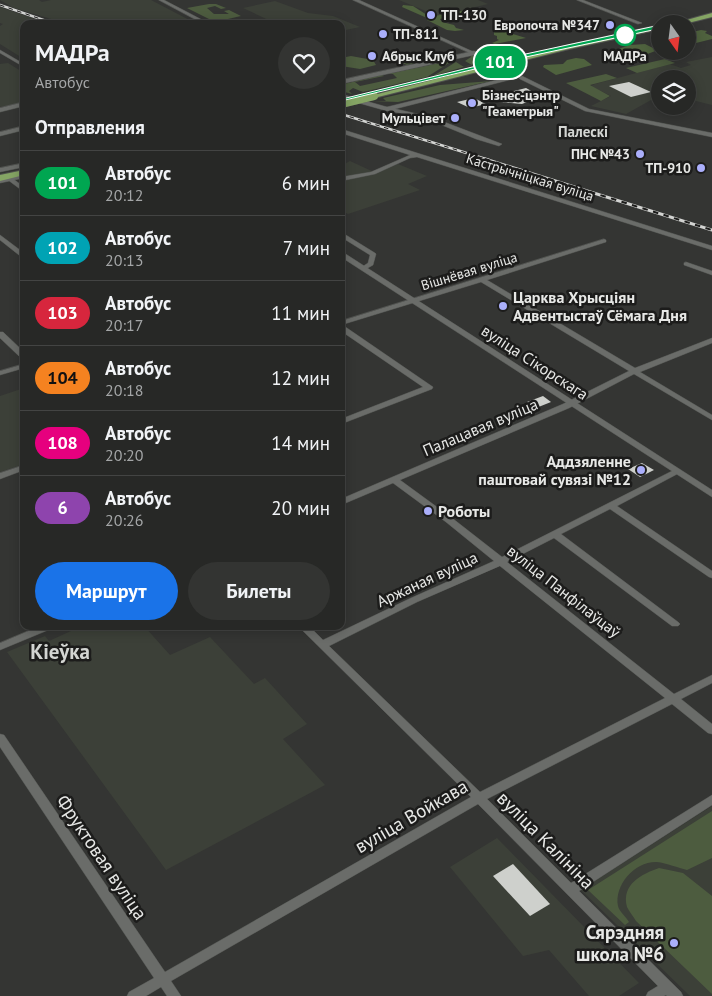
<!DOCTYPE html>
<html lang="ru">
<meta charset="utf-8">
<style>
:root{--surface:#272826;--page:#333432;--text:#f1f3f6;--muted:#a4a6a7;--line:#434443;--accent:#1a73e8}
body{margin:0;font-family:"PT Sans",sans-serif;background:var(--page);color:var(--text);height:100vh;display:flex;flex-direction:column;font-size:19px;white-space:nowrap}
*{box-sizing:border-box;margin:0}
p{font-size:16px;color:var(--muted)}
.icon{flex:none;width:28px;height:28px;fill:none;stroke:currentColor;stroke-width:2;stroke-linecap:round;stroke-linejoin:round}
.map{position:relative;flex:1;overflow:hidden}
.details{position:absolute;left:20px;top:20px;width:325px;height:610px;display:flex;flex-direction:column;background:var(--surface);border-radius:10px;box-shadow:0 2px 12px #0003,0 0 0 1px var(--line)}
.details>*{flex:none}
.badge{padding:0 10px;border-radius:16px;font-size:18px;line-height:32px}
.needle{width:32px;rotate:166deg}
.controls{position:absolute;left:651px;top:15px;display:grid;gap:10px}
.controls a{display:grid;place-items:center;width:45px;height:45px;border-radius:50%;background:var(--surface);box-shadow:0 2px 12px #0003,0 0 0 1px var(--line);font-size:25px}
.map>.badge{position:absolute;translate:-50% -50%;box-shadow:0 0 0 2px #fff}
h2{padding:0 15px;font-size:19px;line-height:45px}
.round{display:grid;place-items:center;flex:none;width:52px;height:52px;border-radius:26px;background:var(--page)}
.summary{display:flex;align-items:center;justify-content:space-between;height:85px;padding:0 15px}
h1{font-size:24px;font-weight:600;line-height:38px}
.primary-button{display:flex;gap:10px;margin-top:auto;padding:10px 15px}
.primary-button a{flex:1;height:58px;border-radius:30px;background:var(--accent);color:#fff;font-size:20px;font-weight:600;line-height:58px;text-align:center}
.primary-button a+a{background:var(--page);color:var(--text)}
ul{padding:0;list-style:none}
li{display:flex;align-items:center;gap:15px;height:65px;padding:0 15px;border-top:1px solid var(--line)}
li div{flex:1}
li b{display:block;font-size:19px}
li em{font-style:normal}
li .badge{min-width:55px;font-weight:700;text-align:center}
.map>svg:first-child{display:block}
.built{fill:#3c4038}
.green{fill:#4d5c3f}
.forest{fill:#4f623e}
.building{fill:#ced0cc}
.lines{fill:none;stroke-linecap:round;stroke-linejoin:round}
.minor-casing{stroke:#50524f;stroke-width:1}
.tertiary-casing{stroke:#50524f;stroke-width:1}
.primary-casing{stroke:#50524f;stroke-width:2}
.minor{fill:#6a6c69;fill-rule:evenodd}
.tertiary{fill:#6a6c69;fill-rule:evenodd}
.primary{fill:#85a564;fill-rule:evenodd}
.rail-far1-casing{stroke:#d3d4d2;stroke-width:2.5}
.rail-casing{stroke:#d3d4d2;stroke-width:3}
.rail-far1{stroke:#1c1c1b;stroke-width:1;stroke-dasharray:4.5;stroke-linecap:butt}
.rail{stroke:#1c1c1b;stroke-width:2;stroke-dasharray:5.5;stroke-linecap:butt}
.primary-bridge-casing{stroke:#50524f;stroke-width:8;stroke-linecap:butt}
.primary-bridge{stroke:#85a564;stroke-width:8}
.line{fill:#00a651;stroke:#fff}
.poi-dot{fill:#abaffb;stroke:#1c1c1b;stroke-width:2}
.stop-dot{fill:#fff;stroke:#00a651;stroke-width:2.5}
.labels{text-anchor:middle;stroke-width:5;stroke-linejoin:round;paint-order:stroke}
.far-poi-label{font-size:14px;font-weight:bold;fill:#e7e8e6;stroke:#1c1c1b;text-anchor:start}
.far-stop-label{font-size:14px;font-weight:bold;fill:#e7e8e6;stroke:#1c1c1b}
.far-street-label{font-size:14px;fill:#e7e8e6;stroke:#1c1c1b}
.far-neighbourhood-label{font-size:15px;font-weight:bold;fill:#d3d5d2;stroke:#1c1c1b}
.poi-label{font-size:16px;font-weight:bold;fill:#e7e8e6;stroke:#1c1c1b;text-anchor:start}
.street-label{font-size:16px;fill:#e7e8e6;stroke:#1c1c1b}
.near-street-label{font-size:19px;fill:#e7e8e6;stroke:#1c1c1b}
.near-poi-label{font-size:19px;font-weight:bold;fill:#e7e8e6;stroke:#1c1c1b;text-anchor:end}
.district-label{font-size:21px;font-weight:bold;fill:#d3d5d2;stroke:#1c1c1b}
</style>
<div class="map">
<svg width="712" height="996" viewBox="0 0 712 996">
<rect width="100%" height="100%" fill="#343533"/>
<g class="built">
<polygon points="0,0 39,0 42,2 51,0 151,0 197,24 68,24 14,8"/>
<polygon points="399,0 478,0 488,4 438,16"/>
<polygon points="275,1 308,13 333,16 360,27 341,31 341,24 277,24 243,8"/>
<polygon points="0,7 50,24 24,24 24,59 0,44 0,26 3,24 0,23"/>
<polygon points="712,57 712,105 688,99 688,79 660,79 660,95 626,114 591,106 611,96 591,86 595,84 670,64 681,68 691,65 686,62"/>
<polygon points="8,63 24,73 24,103 0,107 0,64"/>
<polygon points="350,161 376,173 398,164 427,176 408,184 420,190 348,214 341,210 341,166"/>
<polygon points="24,388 24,464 0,472 0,396"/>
<polygon points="82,626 144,626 170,655 210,637 254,684 265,678 307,724 283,739 325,785 166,870 7,652 45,636 49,641"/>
<polygon points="712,806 712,996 690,996 581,890"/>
<polygon points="497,838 639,983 619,996 589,996 549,950 523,956 450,867"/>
</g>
<g class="green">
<polygon points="209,4 216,4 226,8 221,9 215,6 207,8 214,14 229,14 224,11 229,10 241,16 215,22 187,8"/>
<polygon points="470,55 481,57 484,61 433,76 456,62 464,67 472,65 465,61 471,57"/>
<polygon points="351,56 373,60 376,65 360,69 341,66 341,58"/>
<polygon points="402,56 439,58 407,65 392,58"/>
<polygon points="665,59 675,63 637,73 626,68"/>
<polygon points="449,61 452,61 427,77 363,92 353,88 349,91 352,94 341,91 341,85 344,84 382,75 384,76 355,82 360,86 397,78 393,74 387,74"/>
<polygon points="606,74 617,78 590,85 610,96 601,101 566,83"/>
<polygon points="491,81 398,102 372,101 386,101 383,98 440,85"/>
<path d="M712 811V858L687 870C678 868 667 863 657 862 635 861 614 885 618 906 619 911 626 917 629 922L625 925 588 890Z"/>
<path d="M659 868 683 873 712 896V994L636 921C633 916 629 911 627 907 621 884 642 874 659 868Z"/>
</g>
<g class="forest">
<polygon points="403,5 413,6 430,17 475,8 474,10 440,19 442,22 454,25 456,28 464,30 455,31 447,30 427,20 427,18 402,7"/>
<polygon points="494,28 526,38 495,44 492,43 499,40 497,39 497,36 494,35"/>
<polygon points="701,30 707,31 705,33 712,36 712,39 688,45 688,33"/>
<path d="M645 44 657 50C650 54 625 62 617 60 614 59 609 55 606 53L630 45Z"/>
<polygon points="576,58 584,59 592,65 556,75 543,67 544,65 563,64 567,60"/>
</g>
<g class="building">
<polygon points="629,82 651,92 631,97 609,86"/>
<polygon points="526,88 546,99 532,100 522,104 499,102 502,94"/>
<polygon points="474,98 486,104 470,108 457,102"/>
<polygon points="543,396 551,402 536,408 527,402"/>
<polygon points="642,463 654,470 640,477 628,469"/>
<polygon points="513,864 550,904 530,916 493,876"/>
</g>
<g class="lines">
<defs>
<g id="minor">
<polygon points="159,0 164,0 210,24 204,24"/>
<polygon points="353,0 359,0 476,53 472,54"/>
<polygon points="577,0 583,0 642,23 638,24"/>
<polygon points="0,50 24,64 24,67 0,53"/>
<polygon points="24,102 24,106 0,112 0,108"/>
<polygon points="387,107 431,117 502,144 499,146 476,139 427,119 385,110 385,108"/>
<polygon points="24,126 24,130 0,136 0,132"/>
<polygon points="341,129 712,246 712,250 417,157 410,158 375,174 341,181 341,177 371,172 410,155 341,133"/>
<polygon points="8,178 12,178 24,187 24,192 8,180"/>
<polygon points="341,232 375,253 376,254 373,265 366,269 362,269 362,267 368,263 370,255 341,237"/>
<polygon points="0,235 24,253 24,259 0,240"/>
<path d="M604 239 606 240V242L487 280 635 368 712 338V343L640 372 712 415V420L634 374 569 408 400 480 452 518 502 557 674 470H680L681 472 617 506 712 571V578L709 577 610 509 561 534 678 622 680 624 678 626H672L554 538 507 562 674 694 712 675V683L681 699 712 724V734L708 733 672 704 487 799 571 883 712 795V805L579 891 681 992 683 996H667L666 995 664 996H646L648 992 658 986 478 804 171 981 181 996H167L161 987 146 996H127L129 992 154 978 0 747V734L4 735 165 972 471 797 298 626H309L323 640 411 598 494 561 446 522 393 483 341 505V499L563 404 629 371 481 282 341 325V321ZM500 566 665 698 480 792 329 646 417 602Z"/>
<polygon points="686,262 712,271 712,275 684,265 684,263"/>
<polygon points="341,326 344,326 433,387 432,389 341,424 341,419 423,387 341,331"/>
<polygon points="0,332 3,332 24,352 24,358 21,358 0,338"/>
<polygon points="24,364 24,368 0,375 0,371"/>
<polygon points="24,465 24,470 0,479 0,473"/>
<polygon points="40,626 55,626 53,628 0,650 0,643"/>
</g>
<g id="tertiary">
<polygon points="474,51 494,56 521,55 524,57 521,59 494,60 474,55 341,84 341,80"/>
<polygon points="482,68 501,69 519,75 517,78 387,111 341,98 341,94 387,107 513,76 501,73 480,71 480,69"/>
<polygon points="522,76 589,109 712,133 712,137 585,111 520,79 519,78"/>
<polygon points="24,163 24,167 0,172 0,168"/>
<polygon points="24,174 24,178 0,183 0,179"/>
<polygon points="341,251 712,490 712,497 341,257"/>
</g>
<g id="primary">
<polygon points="712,13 712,17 684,24 672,24"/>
<polygon points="660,25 660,29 569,49 374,98 370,96 569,45"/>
<polygon points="24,170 24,175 0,181 0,175"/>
</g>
</defs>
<use href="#minor" class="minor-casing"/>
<use href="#tertiary" class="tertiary-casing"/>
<use href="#primary" class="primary-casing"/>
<use href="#minor" class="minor"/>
<use href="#tertiary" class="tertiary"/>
<use href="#primary" class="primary"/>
<defs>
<g id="rail-far1">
<polyline points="0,5 55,24"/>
<polyline points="341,114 489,160"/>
</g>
<polyline id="rail" points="485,159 712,230"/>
</defs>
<use href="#rail-far1" class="rail-far1-casing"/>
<use href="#rail" class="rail-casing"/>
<use href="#rail-far1" class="rail-far1"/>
<use href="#rail" class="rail"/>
<defs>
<polyline id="primary-bridge" points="341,104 374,96"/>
</defs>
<use href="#primary-bridge" class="primary-bridge-casing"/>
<use href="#primary-bridge" class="primary-bridge"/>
</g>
<polygon class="line" points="660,25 662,28 521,58 341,101 338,100 521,55"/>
<g class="poi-dot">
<circle cx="431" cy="15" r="5"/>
<circle cx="610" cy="25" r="5"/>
<circle cx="383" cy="34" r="5"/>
<circle cx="372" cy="56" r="5"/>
<circle cx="472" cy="103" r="5"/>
<circle cx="455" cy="118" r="5"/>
<circle cx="640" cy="154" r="5"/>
<circle cx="701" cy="168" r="5"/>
<circle cx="503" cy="306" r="5"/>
<circle cx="641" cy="470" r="5"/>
<circle cx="428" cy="511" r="5"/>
<circle cx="674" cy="943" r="5"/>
</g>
<circle class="stop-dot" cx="625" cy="35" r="10"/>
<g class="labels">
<g class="far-poi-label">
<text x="441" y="20">ТП-130</text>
<text x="600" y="30" text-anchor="end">Европочта №347</text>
<text x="393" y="39">ТП-811</text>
<text x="382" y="61">Абрыс Клуб</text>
<text x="482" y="100">Бізнес-цэнтр<tspan x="482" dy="16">"Геаметрыя"</tspan></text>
<text x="445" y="123" text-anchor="end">Мульцівет</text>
<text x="630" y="159" text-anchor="end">ПНС №43</text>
<text x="691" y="173" text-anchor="end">ТП-910</text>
</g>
<g class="far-stop-label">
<text x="625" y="61">МАДРа</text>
</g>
<g class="far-street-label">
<text transform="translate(530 177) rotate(17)" y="5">Кастрычніцкая вуліца</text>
<text transform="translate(469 271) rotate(-17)" y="5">Вішнёвая вуліца</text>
</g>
<g class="far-neighbourhood-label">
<text x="583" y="137">Палескі</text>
</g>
<g class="poi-label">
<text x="513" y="303">Царква Хрысціян<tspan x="513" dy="18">Адвентыстаў Сёмага Дня</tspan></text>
<text x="631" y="467" text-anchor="end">Аддзяленне<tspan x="631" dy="18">паштовай сувязі №12</tspan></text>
<text x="438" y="517">Роботы</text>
</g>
<g class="street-label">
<text transform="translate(535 362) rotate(33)" y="6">вуліца Сікорскага</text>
<text transform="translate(480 427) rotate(-23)" y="6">Палацавая вуліца</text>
<text transform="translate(427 579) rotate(-25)" y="6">Аржаная вуліца</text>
<text transform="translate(564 591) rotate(38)" y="6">вуліца Панфілаўцаў</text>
</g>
<g class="near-street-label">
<text transform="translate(411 816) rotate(-30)" y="7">вуліца Войкава</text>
<text transform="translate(546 840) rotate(45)" y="7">вуліца Калініна</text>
<text transform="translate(102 857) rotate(56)" y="7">Фруктовая вуліца</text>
</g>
<g class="near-poi-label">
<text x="664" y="939">Сярэдняя<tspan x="664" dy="22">школа №6</tspan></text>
</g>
<g class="district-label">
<text x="60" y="659">Кіеўка</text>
</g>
</g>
</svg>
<div class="controls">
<a><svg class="needle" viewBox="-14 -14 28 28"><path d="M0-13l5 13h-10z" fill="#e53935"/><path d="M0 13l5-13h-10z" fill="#a4a6a7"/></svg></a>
<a><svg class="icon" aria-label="layers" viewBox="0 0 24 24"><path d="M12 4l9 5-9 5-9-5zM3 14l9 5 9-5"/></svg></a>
</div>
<b class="badge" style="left:500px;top:62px;background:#00a651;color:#fff">101</b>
<section class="details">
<div class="summary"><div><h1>МАДРа</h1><p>Автобус</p></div><a class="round"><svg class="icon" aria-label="heart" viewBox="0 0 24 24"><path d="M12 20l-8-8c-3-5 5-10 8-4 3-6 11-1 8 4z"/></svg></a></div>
<h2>Отправления</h2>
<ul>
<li><span class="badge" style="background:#00a651;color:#fff">101</span><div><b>Автобус</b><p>20:12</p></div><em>6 мин</em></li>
<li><span class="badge" style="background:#00a3b4;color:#fff">102</span><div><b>Автобус</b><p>20:13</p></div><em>7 мин</em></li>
<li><span class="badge" style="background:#d7263d;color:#fff">103</span><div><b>Автобус</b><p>20:17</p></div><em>11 мин</em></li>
<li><span class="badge" style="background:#f58220;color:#111">104</span><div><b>Автобус</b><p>20:18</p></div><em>12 мин</em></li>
<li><span class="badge" style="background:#e6007e;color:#fff">108</span><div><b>Автобус</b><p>20:20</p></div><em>14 мин</em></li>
<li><span class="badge" style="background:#8e44ad;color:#fff">6</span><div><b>Автобус</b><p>20:26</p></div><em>20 мин</em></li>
</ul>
<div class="primary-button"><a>Маршрут</a><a>Билеты</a></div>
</section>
</div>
